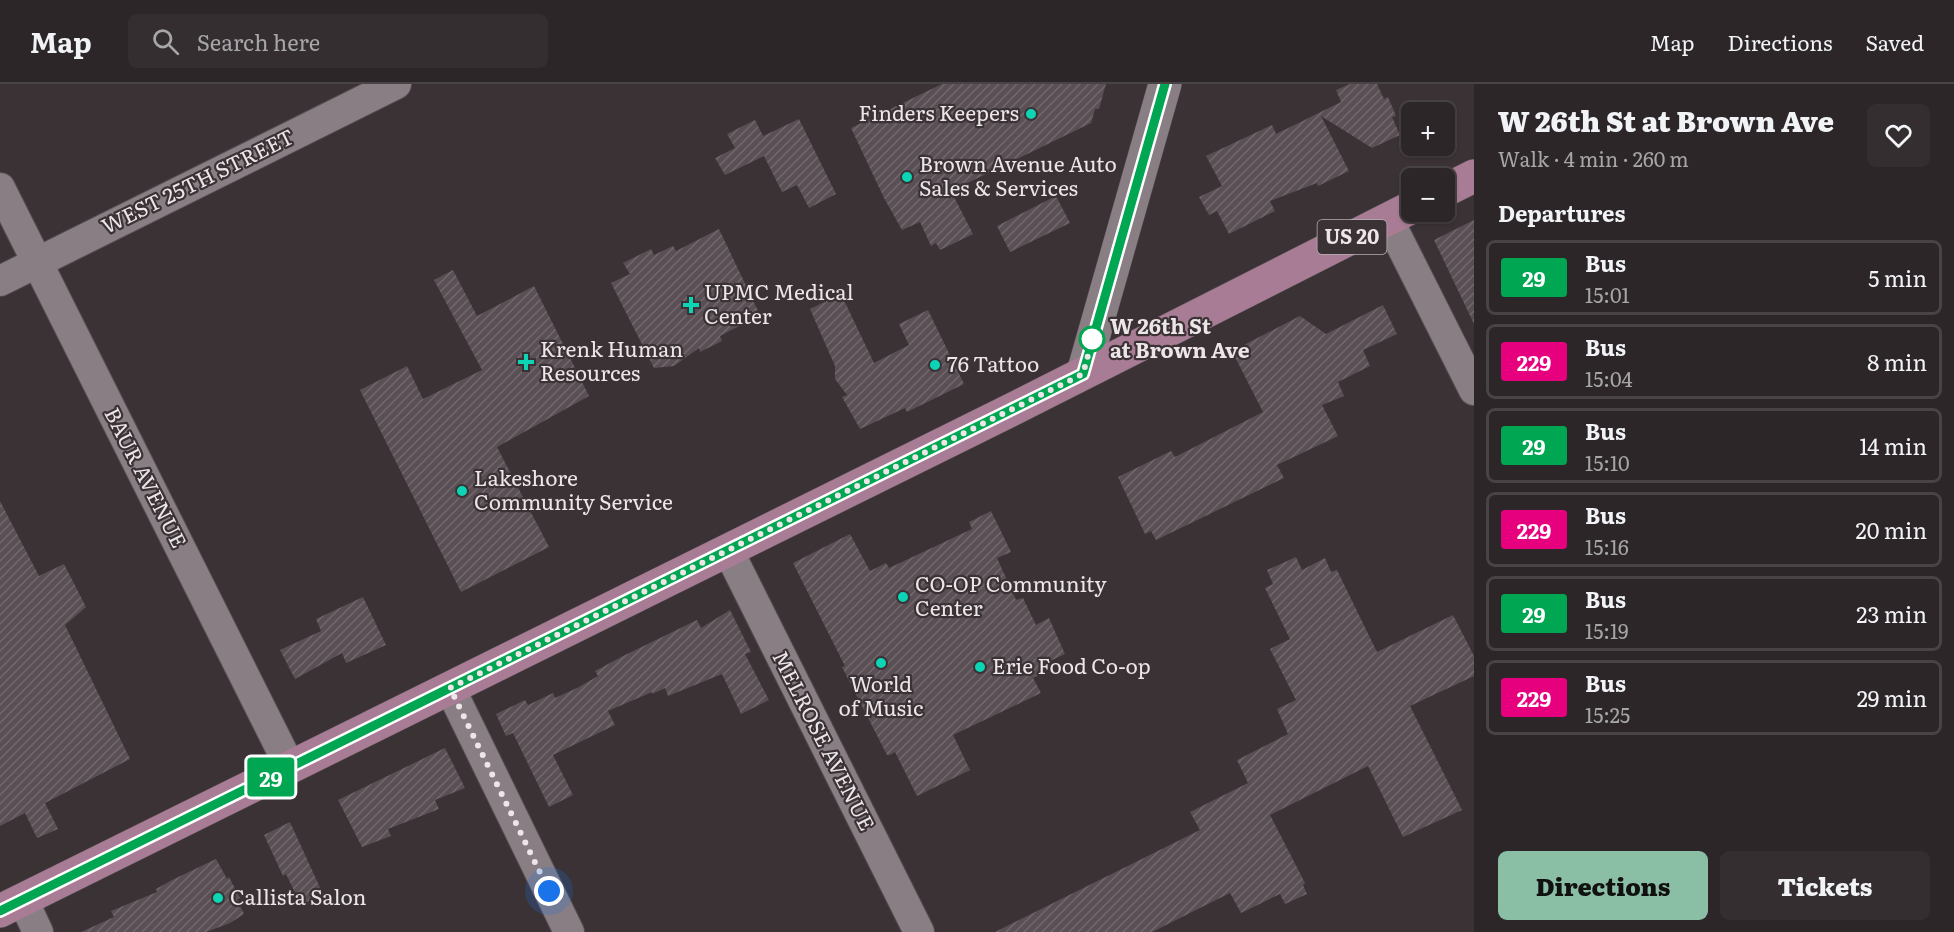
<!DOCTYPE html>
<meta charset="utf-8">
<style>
:root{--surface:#2c2628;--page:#342e30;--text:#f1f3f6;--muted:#a6a5a8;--line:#484345;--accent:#8abfa5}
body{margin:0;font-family:Literata,serif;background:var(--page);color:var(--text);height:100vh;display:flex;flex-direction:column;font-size:22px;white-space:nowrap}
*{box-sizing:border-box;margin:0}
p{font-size:20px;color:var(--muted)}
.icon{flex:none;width:33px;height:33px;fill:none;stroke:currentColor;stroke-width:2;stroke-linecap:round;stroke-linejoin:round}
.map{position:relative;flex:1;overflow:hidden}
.details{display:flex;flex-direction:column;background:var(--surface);width:480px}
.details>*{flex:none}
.badge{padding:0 12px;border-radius:4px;font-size:21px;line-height:39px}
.controls{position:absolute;left:1401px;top:18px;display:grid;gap:12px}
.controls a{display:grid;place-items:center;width:54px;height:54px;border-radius:9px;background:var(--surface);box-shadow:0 2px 4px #0004,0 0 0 2px var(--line);font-size:30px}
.you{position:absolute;width:30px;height:30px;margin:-15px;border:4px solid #fff;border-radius:50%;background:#1a73e8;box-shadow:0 0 0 9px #1a73e833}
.map>.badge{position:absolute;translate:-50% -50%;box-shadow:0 0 0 3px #fff}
h2{padding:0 24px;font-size:22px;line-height:54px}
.round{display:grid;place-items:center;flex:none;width:63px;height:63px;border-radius:9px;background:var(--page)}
.overview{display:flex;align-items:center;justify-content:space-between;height:102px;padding:0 24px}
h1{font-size:28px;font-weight:800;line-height:45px}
.primary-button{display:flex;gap:12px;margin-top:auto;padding:12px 24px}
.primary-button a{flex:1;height:69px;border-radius:9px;background:var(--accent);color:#111;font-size:24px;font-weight:800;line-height:69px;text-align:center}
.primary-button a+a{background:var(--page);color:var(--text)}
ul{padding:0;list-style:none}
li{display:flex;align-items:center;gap:18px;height:75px;margin:0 12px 9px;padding:0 12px;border:3px solid var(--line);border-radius:9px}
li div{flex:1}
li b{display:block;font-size:22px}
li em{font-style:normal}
li .badge{min-width:66px;font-weight:700;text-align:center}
header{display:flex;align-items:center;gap:36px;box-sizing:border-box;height:84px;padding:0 30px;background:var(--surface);border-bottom:2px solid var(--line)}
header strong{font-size:28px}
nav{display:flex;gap:33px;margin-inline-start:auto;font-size:21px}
.search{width:420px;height:54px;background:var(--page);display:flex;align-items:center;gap:15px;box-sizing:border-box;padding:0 21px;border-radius:9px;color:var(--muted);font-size:22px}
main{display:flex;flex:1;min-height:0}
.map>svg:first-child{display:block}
.building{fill:url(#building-hatch)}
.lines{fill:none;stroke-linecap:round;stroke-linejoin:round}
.street-casing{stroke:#574f53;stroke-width:32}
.secondary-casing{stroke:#574f53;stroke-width:34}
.primary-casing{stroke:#574f53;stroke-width:34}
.street{stroke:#887e83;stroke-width:30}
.secondary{stroke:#887e83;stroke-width:33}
.primary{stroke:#a87c94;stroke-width:33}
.line-casing{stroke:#fff;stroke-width:14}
.line{stroke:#00a651;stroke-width:9}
.walk{stroke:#ece6e9;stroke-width:6;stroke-dasharray:0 10.8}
.poi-dot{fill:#0cd5b5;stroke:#3b3236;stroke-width:2}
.stop-dot{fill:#fff;stroke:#00a651;stroke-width:3}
.labels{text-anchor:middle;stroke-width:4.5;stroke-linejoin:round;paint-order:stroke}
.shield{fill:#3b3236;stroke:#b7b0b3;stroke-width:1.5}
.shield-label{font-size:20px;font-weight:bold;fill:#ece6e9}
.poi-label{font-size:21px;fill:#ece6e9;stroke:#3b3236;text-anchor:start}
.street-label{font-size:21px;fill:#ece6e9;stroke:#3b3236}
.stop-label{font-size:21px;font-weight:bold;fill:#ece6e9;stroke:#3b3236;text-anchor:start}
</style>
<header>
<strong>Map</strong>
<div class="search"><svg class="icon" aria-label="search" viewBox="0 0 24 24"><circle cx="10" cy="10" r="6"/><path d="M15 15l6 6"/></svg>Search here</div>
<nav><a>Map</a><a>Directions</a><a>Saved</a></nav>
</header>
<main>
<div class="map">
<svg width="1474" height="848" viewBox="0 0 1474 848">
<defs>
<pattern id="building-hatch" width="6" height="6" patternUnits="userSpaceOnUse" patternTransform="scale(1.5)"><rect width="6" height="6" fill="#594f54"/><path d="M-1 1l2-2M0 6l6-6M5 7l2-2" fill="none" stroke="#71686d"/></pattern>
</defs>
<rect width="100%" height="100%" fill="#3b3236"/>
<g class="building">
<polygon points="942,0 1106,0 1099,25 1095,25 1091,39 951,107 973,150 940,166 936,159 931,162 920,138 902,146 884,114 851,44"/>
<polygon points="1350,0 1377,0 1384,15 1388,13 1396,32 1392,33 1400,51 1372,64 1321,32 1349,87 1318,102 1317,99 1270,117 1275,127 1229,150 1217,127 1209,131 1199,113 1222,102 1206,72 1272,41 1276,50 1341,18 1336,6"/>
<polygon points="799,35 836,110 809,124 797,101 782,108 764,72 725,91 715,74 735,64 727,50 755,36 763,52"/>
<polygon points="1056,112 1070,139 1010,168 997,142"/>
<polygon points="1474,136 1474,240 1434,156"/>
<polygon points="719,145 760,231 720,252 722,257 700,268 699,264 674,282 654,284 611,199 630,190 623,179 651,165 654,171 673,162 676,167"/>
<polygon points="453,186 477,232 534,202 589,312 497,363 549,463 461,508 360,306 407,282 423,315 482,286 434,196"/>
<polygon points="841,210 874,279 909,261 899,240 928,226 964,300 907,328 905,324 860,345 842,313 847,311 835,295 835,282 810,225"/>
<polygon points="1383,221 1397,250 1363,266 1370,282 1338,298 1344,312 1322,321 1338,352 1277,381 1284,394 1156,456 1151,447 1145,450 1118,393 1171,367 1175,373 1263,328 1232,267 1300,232 1326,250"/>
<polygon points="0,417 39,492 64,480 86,523 65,541 130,675 45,719 58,745 37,754 25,729 0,742"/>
<polygon points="991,427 1011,468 997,474 1016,516 1023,514 1036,541 1049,534 1065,570 1048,578 1051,585 1033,594 1041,609 953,651 970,686 917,712 895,668 890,671 887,671 842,583 845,582 793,479 850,450 870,487 886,479 889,484 972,445 969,438"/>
<polygon points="1296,473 1302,486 1325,474 1331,488 1337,486 1377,568 1453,531 1474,572 1474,592 1410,622 1462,726 1403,753 1368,682 1270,731 1305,799 1303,801 1307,810 1285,820 1280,810 1241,829 1230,809 1152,848 995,848 1200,746 1190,728 1248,699 1237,676 1288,650 1277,625 1296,616 1270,565 1290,555 1265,504 1273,500 1267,486"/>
<polygon points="363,513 386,561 346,579 342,569 295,595 280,566 321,547 316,535"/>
<polygon points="730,526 751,568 745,570 769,616 741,630 722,590 668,612 665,604 652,610 652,608 608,627 615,641 553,671 573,711 549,723 513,649 506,652 496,630 525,616 528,621 553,609 555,614 579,603 598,592 595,587 623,572 697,536 701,544"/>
<polygon points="445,664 465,704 435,716 439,725 388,745 391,752 362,763 338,716"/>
<polygon points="290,738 323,810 301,821 286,790 283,792 264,751"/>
<polygon points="216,775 227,795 229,793 240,814 237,815 244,830 230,839 206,848 81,848 114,833 111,827 157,808 156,805 172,796"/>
</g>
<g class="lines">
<defs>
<g id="street">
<polyline points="0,104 290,683"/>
<polyline points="1388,135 1474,306"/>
<polyline points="0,197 396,0"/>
<polyline points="728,466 919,848"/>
<polyline points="450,604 569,848"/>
<polyline points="23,816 38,848"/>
</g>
<polyline id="secondary" points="1083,289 1165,0"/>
<g id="primary">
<polyline points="1444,107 1474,92"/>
<polyline points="0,827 1015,324 1412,123"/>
</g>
</defs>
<use href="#street" class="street-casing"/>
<use href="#secondary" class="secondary-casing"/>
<use href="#primary" class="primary-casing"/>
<use href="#street" class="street"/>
<use href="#secondary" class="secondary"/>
<use href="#primary" class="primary"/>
</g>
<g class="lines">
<defs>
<polyline id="line" points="0,827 1083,290 1165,0"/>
</defs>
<use href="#line" class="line-casing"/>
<use href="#line" class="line"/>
<polyline class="walk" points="549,807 450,604 1083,290 1094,249 1092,255"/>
</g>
<g class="poi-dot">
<circle cx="1031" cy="30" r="6"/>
<circle cx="907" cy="93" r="6"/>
<path d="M688 212h6v6h6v6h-6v6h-6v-6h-6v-6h6z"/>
<path d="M523 269h6v6h6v6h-6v6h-6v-6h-6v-6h6z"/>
<circle cx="935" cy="281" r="6"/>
<circle cx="462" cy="407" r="6"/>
<circle cx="903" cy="513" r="6"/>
<circle cx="881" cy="579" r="6"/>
<circle cx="980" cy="583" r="6"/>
<circle cx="218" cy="814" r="6"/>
</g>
<circle class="stop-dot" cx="1092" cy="255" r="12"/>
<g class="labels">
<rect class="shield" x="1317.5" y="136" width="69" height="34" rx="4.5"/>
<g class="shield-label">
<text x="1352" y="160">US 20</text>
</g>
<g class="poi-label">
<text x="1019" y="37" text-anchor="end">Finders Keepers</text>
<text x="919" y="88">Brown Avenue Auto<tspan x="919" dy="24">Sales &amp; Services</tspan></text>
<text x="704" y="216">UPMC Medical<tspan x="704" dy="24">Center</tspan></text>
<text x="540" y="273">Krenk Human<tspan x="540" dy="24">Resources</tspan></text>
<text x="947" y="288">76 Tattoo</text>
<text x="474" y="402">Lakeshore<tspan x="474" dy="24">Community Service</tspan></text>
<text x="915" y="508">CO-OP Community<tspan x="915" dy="24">Center</tspan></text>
<text x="992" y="590">Erie Food Co-op</text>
<text x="881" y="608" text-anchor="middle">World<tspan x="881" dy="24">of Music</tspan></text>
<text x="230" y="821">Callista Salon</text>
</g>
<g class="street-label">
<text transform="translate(198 98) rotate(-26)" y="7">WEST 25TH STREET</text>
<text transform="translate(145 394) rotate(63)" y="7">BAUR AVENUE</text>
<text transform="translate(823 657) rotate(63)" y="7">MELROSE AVENUE</text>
</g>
<g class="stop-label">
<text x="1110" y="250">W 26th St<tspan x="1110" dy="24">at Brown Ave</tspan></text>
</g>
</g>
</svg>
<div class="controls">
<a>+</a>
<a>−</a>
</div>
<div class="you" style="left:549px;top:807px"></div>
<b class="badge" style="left:271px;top:693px;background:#00a651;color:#fff">29</b>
</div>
<section class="details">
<div class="overview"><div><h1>W 26th St at Brown Ave</h1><p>Walk · 4 min · 260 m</p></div><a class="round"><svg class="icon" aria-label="heart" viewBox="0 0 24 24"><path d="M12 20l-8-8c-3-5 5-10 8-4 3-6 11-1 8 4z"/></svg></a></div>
<h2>Departures</h2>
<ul>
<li><span class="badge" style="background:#00a651;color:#fff">29</span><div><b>Bus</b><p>15:01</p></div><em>5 min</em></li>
<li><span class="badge" style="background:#e6007e;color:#fff">229</span><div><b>Bus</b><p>15:04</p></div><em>8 min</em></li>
<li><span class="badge" style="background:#00a651;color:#fff">29</span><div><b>Bus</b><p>15:10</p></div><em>14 min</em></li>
<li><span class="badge" style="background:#e6007e;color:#fff">229</span><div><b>Bus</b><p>15:16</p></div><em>20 min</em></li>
<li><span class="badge" style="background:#00a651;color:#fff">29</span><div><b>Bus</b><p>15:19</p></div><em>23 min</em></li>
<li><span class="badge" style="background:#e6007e;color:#fff">229</span><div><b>Bus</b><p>15:25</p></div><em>29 min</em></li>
</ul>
<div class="primary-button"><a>Directions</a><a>Tickets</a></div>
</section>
</main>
